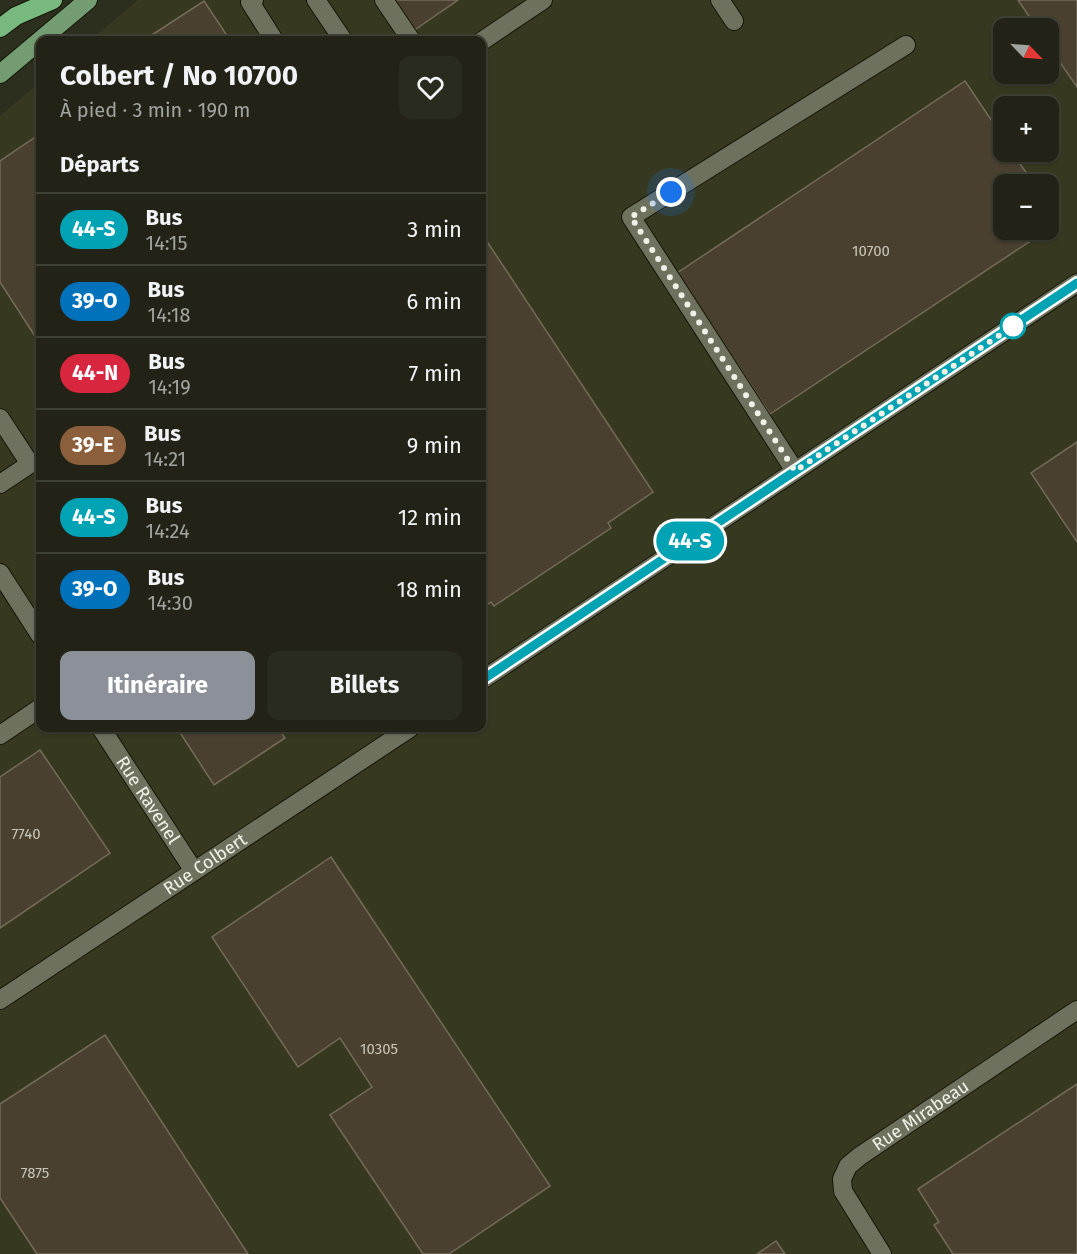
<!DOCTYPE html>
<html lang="fr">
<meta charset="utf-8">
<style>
:root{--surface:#222316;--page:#2a2b1f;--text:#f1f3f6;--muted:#a2a4a1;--line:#3f4035;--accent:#8c9099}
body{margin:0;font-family:"Fira Sans",sans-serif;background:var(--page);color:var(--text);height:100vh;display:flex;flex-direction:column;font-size:22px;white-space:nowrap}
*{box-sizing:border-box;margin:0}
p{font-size:20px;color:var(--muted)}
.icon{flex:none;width:33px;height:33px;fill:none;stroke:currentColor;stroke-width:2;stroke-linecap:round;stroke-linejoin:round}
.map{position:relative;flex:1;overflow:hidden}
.panel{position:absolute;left:36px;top:36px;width:450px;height:696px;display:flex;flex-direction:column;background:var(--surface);border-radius:12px;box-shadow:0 2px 4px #0004,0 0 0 2px var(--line)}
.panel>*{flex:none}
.badge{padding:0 12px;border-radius:20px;font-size:21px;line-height:39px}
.needle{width:39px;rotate:115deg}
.fabs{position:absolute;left:993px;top:18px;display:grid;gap:12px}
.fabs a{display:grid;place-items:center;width:66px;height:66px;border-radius:12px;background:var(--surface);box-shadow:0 2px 4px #0004,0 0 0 2px var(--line);font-size:30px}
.you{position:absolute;width:30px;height:30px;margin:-15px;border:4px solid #fff;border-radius:50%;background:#1a73e8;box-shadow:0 0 0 9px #1a73e833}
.map>.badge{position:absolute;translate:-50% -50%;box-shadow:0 0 0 3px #fff}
h2{padding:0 24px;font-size:22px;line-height:54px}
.round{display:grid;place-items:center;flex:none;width:63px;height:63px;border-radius:12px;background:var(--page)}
.head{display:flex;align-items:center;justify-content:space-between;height:102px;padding:0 24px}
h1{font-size:28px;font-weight:700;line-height:45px}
.button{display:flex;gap:12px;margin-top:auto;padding:12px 24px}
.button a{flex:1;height:69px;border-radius:12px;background:var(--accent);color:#fff;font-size:24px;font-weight:700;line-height:69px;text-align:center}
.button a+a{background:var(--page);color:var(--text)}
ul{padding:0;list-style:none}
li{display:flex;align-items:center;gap:18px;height:72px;padding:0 24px;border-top:2px solid var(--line)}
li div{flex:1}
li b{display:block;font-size:22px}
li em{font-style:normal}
li .badge{min-width:66px;font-weight:700;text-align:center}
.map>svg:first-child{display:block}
.built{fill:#363820;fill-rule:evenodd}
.building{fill:#4a4030;stroke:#746a58;stroke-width:1.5}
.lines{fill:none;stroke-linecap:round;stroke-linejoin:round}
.minor-casing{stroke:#151707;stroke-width:20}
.major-casing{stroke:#151707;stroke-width:20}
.highway-casing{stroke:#151707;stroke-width:20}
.minor{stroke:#6e715e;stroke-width:18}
.major{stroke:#749c72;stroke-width:18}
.highway{stroke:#78b980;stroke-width:18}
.line-casing{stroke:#fff;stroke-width:14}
.line{stroke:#00a3b4;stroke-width:9}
.walk{stroke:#f0f2e7;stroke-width:6;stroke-dasharray:0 10.8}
.stop-dot{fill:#fff;stroke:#00a3b4;stroke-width:3}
.labels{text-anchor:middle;stroke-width:6;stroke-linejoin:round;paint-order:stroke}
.number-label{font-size:15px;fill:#c6c6b9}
.street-label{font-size:18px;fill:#f0f2e7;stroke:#232514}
</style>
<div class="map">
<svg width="1077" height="1254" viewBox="0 0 1077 1254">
<rect width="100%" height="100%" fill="#2d2f1e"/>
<path class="built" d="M138 0H1077V1254H0V116L40 82V728H482V40H90ZM1004 28H1048V74H1004ZM1004 106H1048V152H1004ZM1004 184H1048V230H1004Z"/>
<g class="building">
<polygon points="393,0 458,0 413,31"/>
<polygon points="1018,0 1077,0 1077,87 1048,45 1048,28 1037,28"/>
<polygon points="204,1 230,40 144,40"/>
<polygon points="965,81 1004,139 1004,152 1012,152 1034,184 1004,184 1004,230 1047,230 770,414 677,273"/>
<polygon points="40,134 40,344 0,282 0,161"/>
<polygon points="1048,207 1058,222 1048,229"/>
<polygon points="484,237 653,492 608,523 611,528 494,606 491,602 482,608 482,239"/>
<polygon points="1077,442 1077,542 1031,473"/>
<polygon points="177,728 278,728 285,738 214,785"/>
<polygon points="40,750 110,853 0,928 0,777"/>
<polygon points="331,857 550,1186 449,1254 423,1254 330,1115 372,1087 340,1038 298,1067 212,937"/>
<polygon points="105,1035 248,1254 37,1254 0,1198 0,1104"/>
<polygon points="1077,1084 1077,1254 953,1254 934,1225 939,1222 918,1189"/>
<polygon points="776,1241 785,1254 757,1254"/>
</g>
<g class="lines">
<defs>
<g id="minor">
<polyline points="254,0 250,2 274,40"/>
<polyline points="316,0 343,40"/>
<polyline points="384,0 411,40"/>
<polyline points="720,0 734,21"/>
<polyline points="482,41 543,0"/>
<polyline points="0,418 30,464 0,484"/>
<polyline points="795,471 631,217 906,45"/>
<polyline points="0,573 40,635"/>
<polyline points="482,680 1077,283"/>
<path id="s1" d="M101 728 194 871"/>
<polyline points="0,735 40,708"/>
<path id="s2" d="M0 1000 410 728"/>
<path id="s3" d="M882 1254 843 1191 842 1179 848 1166 860 1156 1077 1010"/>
</g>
<polyline id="major" points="0,74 88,0"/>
<polyline id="highway" points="0,28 16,16 53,0"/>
</defs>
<use href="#minor" class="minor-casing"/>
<use href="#major" class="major-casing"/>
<use href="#highway" class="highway-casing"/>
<use href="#minor" class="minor"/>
<use href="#major" class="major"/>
<use href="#highway" class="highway"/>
</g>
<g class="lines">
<defs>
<polyline id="line" points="482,680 1077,283"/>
</defs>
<use href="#line" class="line-casing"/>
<use href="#line" class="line"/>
<polyline class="walk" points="671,192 631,217 795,471 1021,321 1013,326"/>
</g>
<circle class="stop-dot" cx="1013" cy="326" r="12"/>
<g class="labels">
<g class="number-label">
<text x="871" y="256">10700</text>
<text x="26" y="839">7740</text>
<text x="379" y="1054">10305</text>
<text x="35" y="1178">7875</text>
</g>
<g class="street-label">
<text dy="6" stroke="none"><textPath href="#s1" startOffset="86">Rue Ravenel</textPath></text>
<text dy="6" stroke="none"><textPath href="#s2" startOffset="246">Rue Colbert</textPath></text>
<text dy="6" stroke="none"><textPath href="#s3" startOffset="189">Rue Mirabeau</textPath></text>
</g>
</g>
</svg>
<div class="fabs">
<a><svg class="needle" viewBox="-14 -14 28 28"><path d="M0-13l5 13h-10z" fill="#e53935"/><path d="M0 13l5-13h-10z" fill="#a2a4a1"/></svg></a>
<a>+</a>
<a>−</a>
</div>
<div class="you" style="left:671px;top:192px"></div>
<b class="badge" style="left:690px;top:541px;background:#00a3b4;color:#fff">44-S</b>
<section class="panel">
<div class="head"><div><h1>Colbert / No 10700</h1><p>À pied · 3 min · 190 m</p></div><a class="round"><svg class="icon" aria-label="heart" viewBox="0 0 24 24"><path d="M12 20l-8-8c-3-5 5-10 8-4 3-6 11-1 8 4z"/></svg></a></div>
<h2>Départs</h2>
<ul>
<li><span class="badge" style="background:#00a3b4;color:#fff">44-S</span><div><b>Bus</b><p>14:15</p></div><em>3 min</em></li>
<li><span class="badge" style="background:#0072bc;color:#fff">39-O</span><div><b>Bus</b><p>14:18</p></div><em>6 min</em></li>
<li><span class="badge" style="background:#d7263d;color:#fff">44-N</span><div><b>Bus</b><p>14:19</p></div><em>7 min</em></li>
<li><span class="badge" style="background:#8b5e3c;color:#fff">39-E</span><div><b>Bus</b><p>14:21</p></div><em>9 min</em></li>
<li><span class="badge" style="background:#00a3b4;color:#fff">44-S</span><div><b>Bus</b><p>14:24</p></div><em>12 min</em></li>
<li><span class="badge" style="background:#0072bc;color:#fff">39-O</span><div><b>Bus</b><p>14:30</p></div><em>18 min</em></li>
</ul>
<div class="button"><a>Itinéraire</a><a>Billets</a></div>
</section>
</div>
